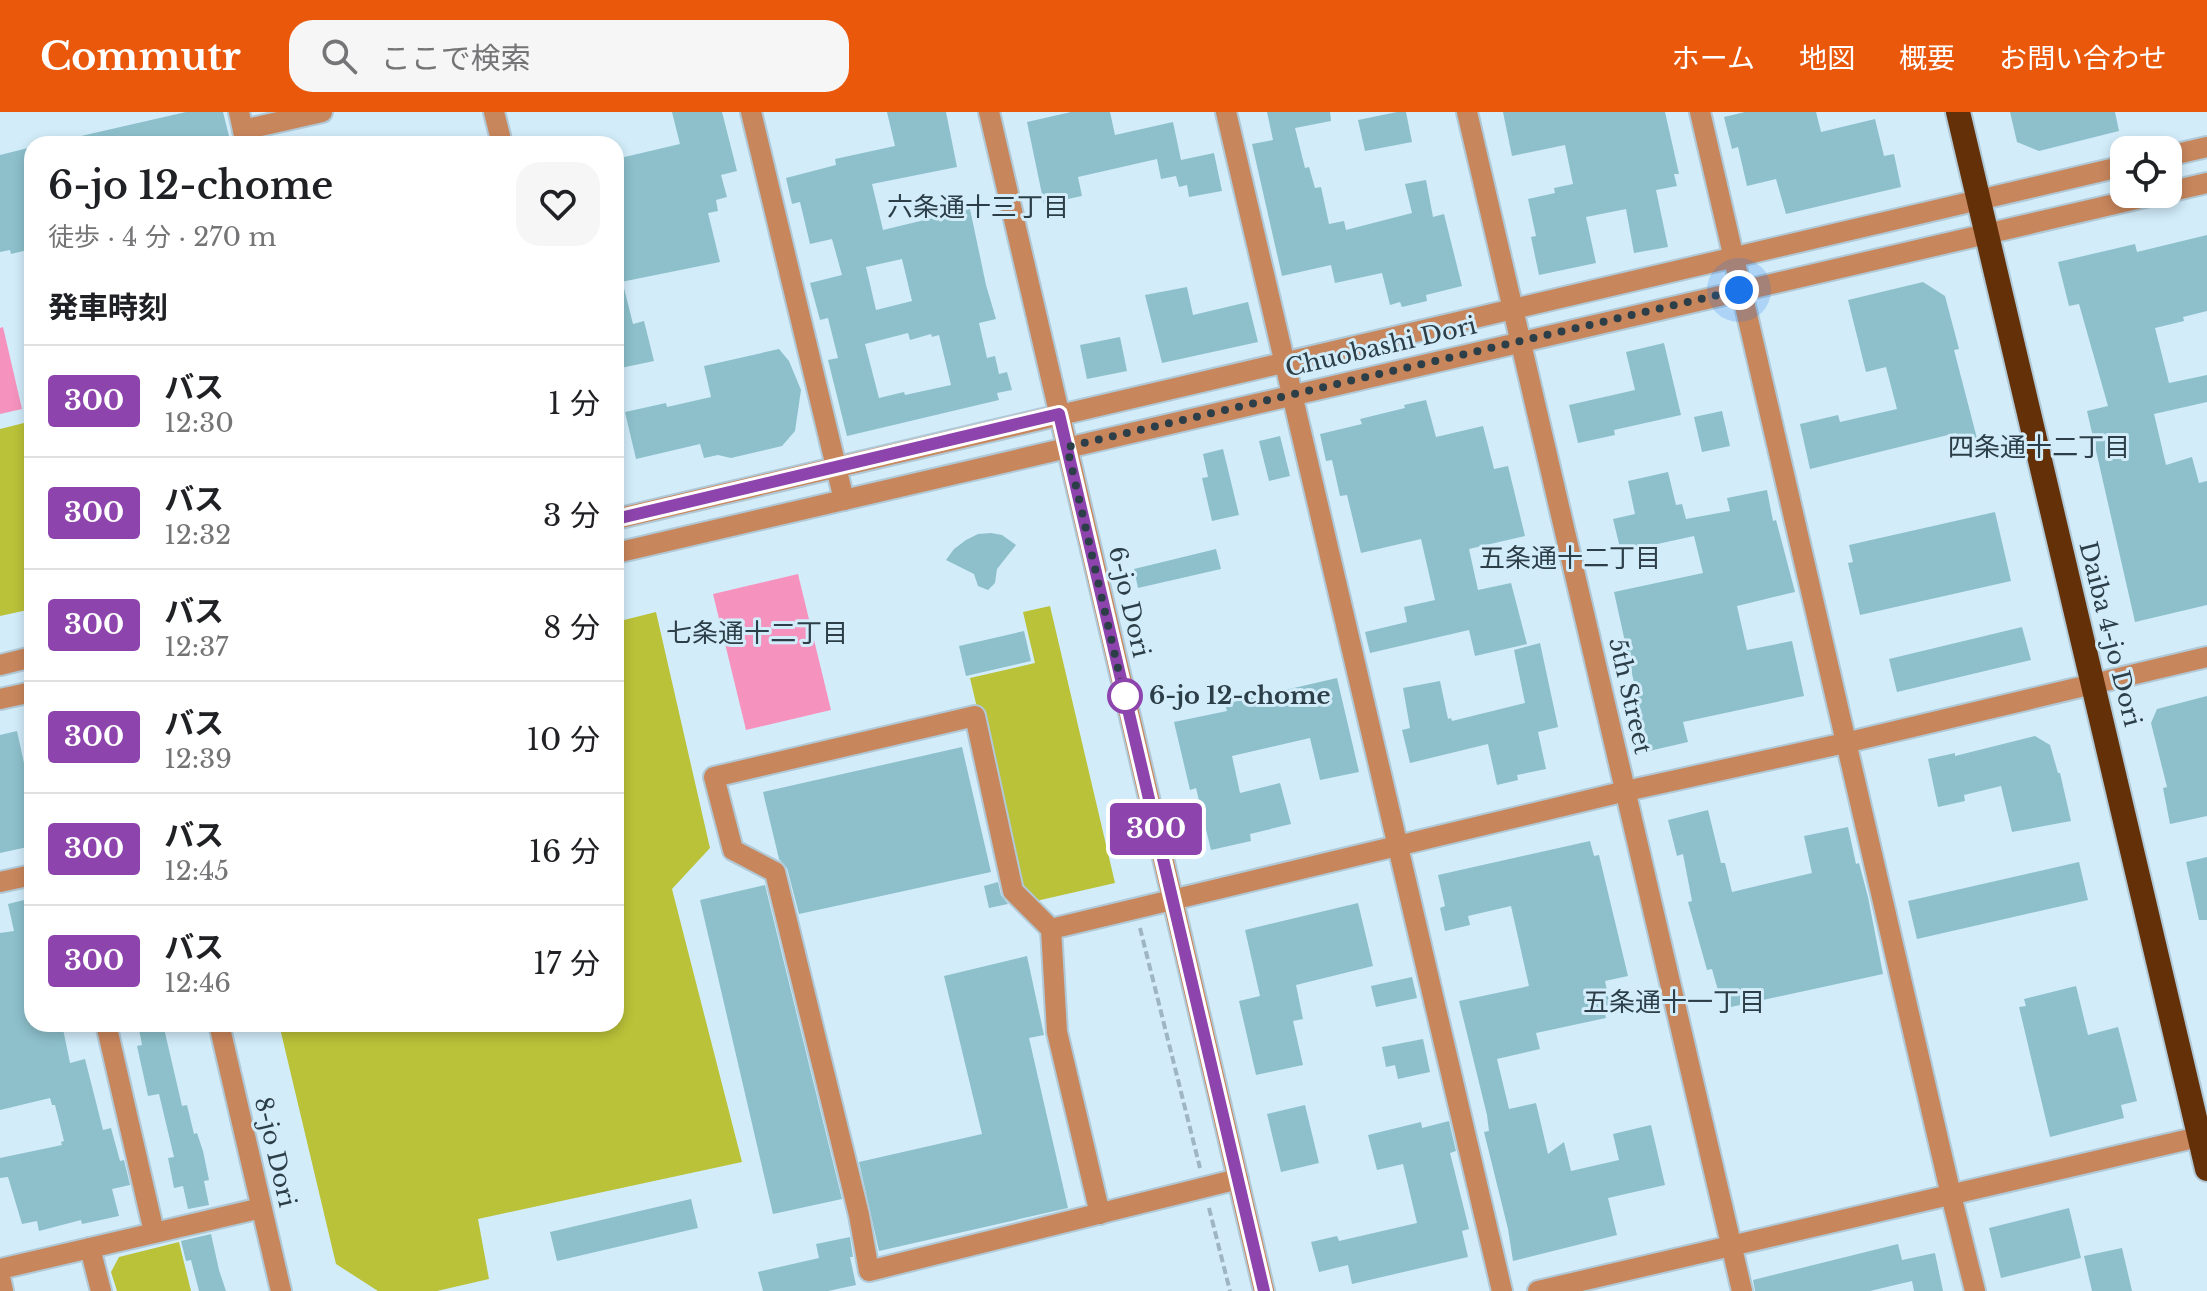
<!DOCTYPE html>
<html lang="ja">
<meta charset="utf-8">
<style>
:root{--surface:#fff;--page:#f6f6f6;--text:#202124;--muted:#757577;--line:#e0e0e0;--accent:#ea580c}
body{margin:0;font-family:"Libre Baskerville","Noto Sans JP",serif;background:var(--page);color:var(--text);height:100vh;display:flex;flex-direction:column;font-size:30px;white-space:nowrap}
*{box-sizing:border-box;margin:0}
p{font-size:26px;color:var(--muted)}
.icon{flex:none;width:44px;height:44px;fill:none;stroke:currentColor;stroke-width:2;stroke-linecap:round;stroke-linejoin:round}
.map{position:relative;flex:1;overflow:hidden}
.details{position:absolute;left:24px;top:24px;width:600px;height:896px;display:flex;flex-direction:column;background:var(--surface);border-radius:24px;box-shadow:0 4px 12px #0003}
.details>*{flex:none}
.badge{padding:0 16px;border-radius:6px;font-size:28px;line-height:52px}
.controls{position:absolute;left:2110px;top:24px;display:grid;gap:16px}
.controls a{display:grid;place-items:center;width:72px;height:72px;border-radius:16px;background:var(--surface);box-shadow:0 4px 12px #0003;font-size:40px}
.you{position:absolute;width:40px;height:40px;margin:-20px;border:6px solid #fff;border-radius:50%;background:#1a73e8;box-shadow:0 0 0 12px #1a73e833}
.map>.badge{position:absolute;translate:-50% -50%;box-shadow:0 0 0 4px #fff}
h2{padding:0 24px;font-size:30px;line-height:72px}
.round{display:grid;place-items:center;flex:none;width:84px;height:84px;border-radius:24px;background:var(--page)}
.head{display:flex;align-items:center;justify-content:space-between;height:136px;padding:0 24px}
h1{font-size:38px;font-weight:600;line-height:60px}
ul{padding:0;list-style:none}
li{display:flex;align-items:center;gap:24px;height:112px;padding:0 24px;border-top:2px solid var(--line)}
li div{flex:1}
li b{display:block;font-size:30px}
li em{font-style:normal}
li .badge{min-width:88px;font-weight:700;text-align:center}
header{display:flex;align-items:center;gap:48px;box-sizing:border-box;height:112px;padding:0 40px;background:var(--accent);color:#fff}
header strong{font-size:38px}
nav{display:flex;gap:44px;margin-inline-start:auto;font-size:28px}
.search{width:560px;height:72px;background:var(--page);display:flex;align-items:center;gap:20px;box-sizing:border-box;padding:0 28px;border-radius:24px;color:var(--muted);font-size:30px}
.map>svg:first-child{display:block}
.green{fill:#bac239}
.water{fill:#f593be}
.building{fill:#8dc0cb;fill-rule:evenodd}
.lines{fill:none;stroke-linecap:round;stroke-linejoin:round}
.minor-casing{stroke:#b1c9d6;stroke-width:24}
.highway-casing{stroke:#b1c9d6;stroke-width:28}
.path{stroke:#9eb6c2;stroke-width:4;stroke-dasharray:8 4;stroke-linecap:butt}
.minor{stroke:#c8865c;stroke-width:20}
.highway{stroke:#633008;stroke-width:24}
.line-casing{stroke:#fff;stroke-width:18}
.line{stroke:#8e44ad;stroke-width:12}
.walk{stroke:#2c3e47;stroke-width:8;stroke-dasharray:0 14.4}
.stop-dot{fill:#fff;stroke:#8e44ad;stroke-width:4}
.labels{text-anchor:middle;stroke-width:6;stroke-linejoin:round;paint-order:stroke}
.street-label{font-size:24px;fill:#2c3e47;stroke:#d2ecfa}
.stop-label{font-size:24px;font-weight:bold;fill:#2c3e47;stroke:#d2ecfa;text-anchor:start}
.neighbourhood-label{font-size:26px;fill:#2c3e47;stroke:#d2ecfa}
</style>
<header>
<strong>Commutr</strong>
<div class="search"><svg class="icon" aria-label="search" viewBox="0 0 24 24"><circle cx="10" cy="10" r="6"/><path d="M15 15l6 6"/></svg>ここで検索</div>
<nav><a>ホーム</a><a>地図</a><a>概要</a><a>お問い合わせ</a></nav>
</header>
<div class="map">
<svg width="2207" height="1179" viewBox="0 0 2207 1179">
<rect width="100%" height="100%" fill="#d2ecfa"/>
<g class="green">
<polygon points="32,309 32,497 0,504 0,317"/>
<polygon points="1050,494 1115,771 1023,792 970,566 1035,551 1023,500"/>
<polygon points="656,500 710,736 672,777 742,1050 478,1107 489,1167 437,1179 378,1179 336,1152 279,912 616,912 616,510"/>
<polygon points="179,1130 191,1179 117,1179 111,1160 119,1145"/>
</g>
<g class="water">
<polygon points="3,215 22,297 0,302 0,216"/>
<polygon points="798,462 831,598 746,618 713,482"/>
</g>
<g class="building">
<polygon points="186,0 223,0 231,32 82,32 81,24"/>
<polygon points="672,0 722,0 737,59 721,63 727,85 716,88 718,99 708,101 720,150 616,171 616,47 680,32"/>
<path d="M887 0H946L957 55 872 72 883 118 970 97 986 173 996 207 979 211 987 246 995 244 999 262 1007 260 1012 278 997 281 999 288 847 324 828 248 838 246 828 206 820 208 810 171 842 163 832 127 810 132 800 90 792 92 786 66 836 53 835 47 895 34ZM902 147 912 189 876 198 866 155ZM908 221 910 228 931 222 932 225 939 223 951 273 905 283 904 280 879 286 865 232Z"/>
<polygon points="1071,0 1110,0 1115,23 1173,10 1181,48 1214,41 1222,79 1189,85 1187,73 1179,75 1176,64 1161,67 1157,47 1078,65 1082,84 1044,92 1027,10"/>
<polygon points="1267,0 1330,0 1331,9 1295,16 1305,56 1309,55 1315,76 1321,75 1329,112 1344,109 1346,118 1412,101 1405,72 1426,68 1433,105 1444,102 1462,174 1426,183 1427,189 1402,195 1400,190 1390,193 1382,161 1335,171 1331,153 1282,164 1252,32 1273,28"/>
<polygon points="1397,0 1406,0 1412,30 1365,39 1358,8"/>
<polygon points="1503,0 1665,0 1679,62 1674,62 1677,74 1656,78 1668,135 1634,141 1626,97 1586,105 1596,151 1539,163 1531,125 1536,124 1528,87 1555,81 1554,76 1573,72 1565,33 1512,44"/>
<polygon points="1745,0 1816,0 1821,20 1875,7 1884,44 1894,42 1901,75 1786,102 1776,67 1747,74 1738,35 1732,37 1724,5"/>
<polygon points="2010,0 2115,0 2119,19 2039,39 2017,30"/>
<polygon points="32,35 32,137 11,142 10,138 0,140 0,43"/>
<polygon points="2207,123 2207,199 2183,205 2184,209 2155,216 2169,271 2207,263 2207,290 2154,302 2166,353 2192,345 2199,371 2207,369 2207,493 2135,510 2087,299 2108,294 2079,192 2069,194 2058,150 2135,132 2137,140"/>
<polygon points="1923,170 1945,184 1959,237 1954,238 1980,338 1962,343 1956,321 1810,357 1800,312 1838,303 1840,310 1897,297 1886,255 1866,260 1848,188"/>
<polygon points="623,172 633,212 644,209 654,249 616,257 616,173"/>
<polygon points="1187,175 1193,203 1248,190 1258,230 1162,251 1145,183"/>
<polygon points="1120,225 1127,259 1087,267 1080,233"/>
<polygon points="1664,231 1681,303 1614,318 1615,323 1578,331 1569,293 1635,278 1626,240"/>
<polygon points="779,237 789,249 801,278 795,319 782,334 731,346 718,343 704,346 700,332 636,347 625,300 666,291 667,295 711,285 704,254"/>
<polygon points="1426,288 1436,325 1483,314 1494,357 1508,354 1525,424 1469,437 1478,478 1511,471 1527,532 1475,544 1469,518 1370,541 1365,520 1407,510 1404,495 1435,488 1421,427 1361,441 1347,383 1340,384 1332,348 1326,349 1320,322 1362,312 1360,307 1405,296 1404,293"/>
<polygon points="1722,299 1730,334 1702,340 1694,305"/>
<polygon points="1280,324 1290,364 1269,369 1259,329"/>
<polygon points="1223,337 1239,403 1212,409 1202,366 1208,365 1203,342"/>
<polygon points="1668,360 1676,393 1682,392 1686,407 1730,399 1727,386 1767,378 1773,409 1776,408 1795,480 1737,494 1747,538 1792,529 1804,584 1683,610 1688,630 1649,639 1614,480 1703,461 1694,424 1621,440 1613,407 1635,402 1628,369"/>
<polygon points="1995,400 2011,469 1860,503 1848,451 1853,450 1849,433"/>
<polygon points="991,421 1002,423 1016,433 997,457 995,471 988,478 978,474 974,462 946,448 954,437 966,428 978,422"/>
<polygon points="1216,437 1221,457 1138,476 1134,457"/>
<polygon points="2022,515 2031,548 1897,580 1889,547"/>
<polygon points="1024,519 1031,549 966,564 959,534"/>
<polygon points="1540,531 1558,615 1538,620 1546,657 1517,663 1518,668 1497,673 1488,632 1410,651 1402,618 1410,616 1403,576 1440,569 1448,607 1451,606 1452,609 1525,591 1514,538"/>
<polygon points="1337,566 1359,660 1320,668 1310,626 1232,644 1240,681 1280,671 1291,712 1250,722 1251,729 1211,738 1196,676 1190,678 1174,610 1227,599 1225,592"/>
<polygon points="2207,584 2207,704 2170,712 2163,676 2167,675 2151,611 2157,597"/>
<polygon points="17,619 24,651 32,649 32,734 0,741 0,623"/>
<polygon points="2035,624 2050,633 2058,661 2060,661 2071,709 2012,720 2001,674 1964,683 1965,689 1938,695 1928,647 1955,641 1955,644"/>
<polygon points="962,635 991,760 799,802 787,756 779,747 763,680"/>
<polygon points="1708,698 1721,751 1725,751 1732,780 1812,761 1804,724 1848,715 1856,752 1859,751 1868,785 1883,862 1731,895 1727,880 1719,882 1712,857 1707,858 1688,790 1692,789 1683,742 1677,744 1668,708"/>
<polygon points="1590,729 1594,744 1599,743 1628,864 1605,869 1610,893 1603,894 1606,906 1536,921 1540,937 1497,947 1509,997 1536,991 1548,1042 1564,1030 1571,1059 1619,1048 1613,1022 1651,1013 1665,1073 1608,1086 1617,1123 1513,1149 1508,1117 1484,1020 1489,1019 1487,1003 1459,889 1529,874 1511,794 1468,804 1470,813 1445,819 1440,796 1445,794 1438,763"/>
<polygon points="2207,745 2207,808 2199,808 2186,750"/>
<polygon points="2079,750 2088,788 1917,827 1908,789"/>
<polygon points="998,770 1001,783 1008,792 989,796 984,774"/>
<polygon points="765,773 842,1087 773,1102 700,788"/>
<polygon points="32,786 32,912 62,912 70,951 85,947 103,1018 111,1016 120,1049 124,1048 130,1073 112,1077 119,1104 82,1112 81,1108 39,1119 37,1109 22,1112 8,1065 0,1066 0,1046 62,1033 61,1030 64,1029 55,993 52,993 50,986 0,998 0,821 14,819 8,792"/>
<polygon points="1358,791 1373,854 1296,873 1303,907 1293,909 1303,953 1256,963 1239,889 1260,884 1245,818"/>
<polygon points="1027,844 1044,923 1029,926 1068,1096 879,1139 859,1050 982,1022 944,864"/>
<polygon points="1412,865 1417,886 1376,895 1371,874"/>
<polygon points="2076,874 2088,923 2118,915 2137,989 2121,993 2124,1006 2050,1025 2019,895 2026,894 2024,887"/>
<polygon points="138,912 163,912 182,994 187,993 194,1022 197,1021 203,1039 209,1068 204,1069 209,1093 188,1097 183,1074 174,1076 168,1046 174,1045 159,982 148,984 137,934 142,933"/>
<polygon points="1423,927 1430,960 1398,967 1395,953 1386,955 1382,935"/>
<polygon points="1305,993 1319,1051 1281,1060 1267,1002"/>
<polygon points="1449,1009 1456,1039 1450,1041 1469,1117 1462,1119 1468,1145 1352,1172 1348,1153 1319,1160 1311,1130 1337,1124 1339,1129 1417,1111 1403,1052 1377,1058 1368,1023 1421,1010 1422,1016"/>
<polygon points="691,1087 698,1116 557,1149 550,1120"/>
<polygon points="2069,1096 2081,1146 2001,1166 1989,1116"/>
<polygon points="211,1122 219,1158 226,1179 199,1179 191,1148 186,1149 181,1129"/>
<polygon points="850,1125 853,1145 850,1145 856,1173 828,1179 763,1179 758,1160 819,1146 816,1132"/>
<polygon points="1898,1132 1902,1148 1935,1141 1943,1179 1914,1179 1912,1169 1870,1179 1755,1179 1753,1168"/>
<polygon points="2122,1136 2132,1179 2092,1179 2084,1144"/>
</g>
<g class="lines">
<defs>
<g id="minor">
<polyline points="239,0 246,32"/>
<polyline points="494,0 502,32"/>
<polyline points="751,0 844,388"/>
<polyline points="989,0 1264,1179"/>
<polyline points="1226,0 1502,1179"/>
<polyline points="1467,0 1742,1179"/>
<polyline points="1700,0 1951,1083 1975,1179"/>
<polyline points="243,18 322,0"/>
<polyline points="2168,44 2207,35"/>
<polyline points="2168,80 2207,71"/>
<polyline points="616,407 2124,54"/>
<polyline points="616,441 2158,82"/>
<polyline points="0,553 32,545"/>
<polyline points="0,587 32,580"/>
<polyline points="0,770 32,763"/>
<polyline points="1051,817 1013,779 975,604 714,665 733,738 775,760 859,1103 869,1159 1238,1067"/>
<polyline points="106,912 154,1120"/>
<polyline points="219,912 281,1179"/>
<polyline points="1100,1102 1057,920 1051,817 1626,679 1845,631 2207,545"/>
<polyline points="90,1136 101,1179"/>
<polyline points="0,1157 261,1096"/>
<polyline points="0,1165 3,1179"/>
<polyline points="1538,1179 2207,1023"/>
</g>
<polyline id="highway" points="1958,0 2207,1057"/>
</defs>
<use href="#minor" class="minor-casing"/>
<use href="#highway" class="highway-casing"/>
<g class="path">
<polyline points="1140,816 1200,1056"/>
<polyline points="1209,1096 1230,1179"/>
</g>
<use href="#minor" class="minor"/>
<use href="#highway" class="highway"/>
</g>
<g class="lines">
<defs>
<polyline id="line" points="616,407 1059,302 1264,1179"/>
</defs>
<use href="#line" class="line-casing"/>
<use href="#line" class="line"/>
<polyline class="walk" points="1125,584 1126,591 1067,335 1739,178"/>
</g>
<circle class="stop-dot" cx="1125" cy="584" r="16"/>
<g class="labels">
<g class="street-label">
<text transform="translate(1381 235) rotate(-13)" y="8">Chuobashi Dori</text>
<text transform="translate(1129 490) rotate(77)" y="8">6-jo Dori</text>
<text transform="translate(2110 522) rotate(76)" y="8">Daiba 4-jo Dori</text>
<text transform="translate(1630 584) rotate(77)" y="8">5th Street</text>
<text transform="translate(275 1040) rotate(77)" y="8">8-jo Dori</text>
</g>
<g class="stop-label">
<text x="1149" y="592">6-jo 12-chome</text>
</g>
<g class="neighbourhood-label">
<text x="978" y="104">六条通十三丁目</text>
<text x="2039" y="344">四条通十二丁目</text>
<text x="1570" y="455">五条通十二丁目</text>
<text x="757" y="530">七条通十二丁目</text>
<text x="1674" y="899">五条通十一丁目</text>
</g>
</g>
</svg>
<div class="controls">
<a><svg class="icon" aria-label="locate" viewBox="0 0 24 24"><circle cx="12" cy="12" r="6"/><path d="M12 2v4M12 18v4M2 12h4M18 12h4"/></svg></a>
</div>
<div class="you" style="left:1739px;top:178px"></div>
<b class="badge" style="left:1156px;top:717px;background:#8e44ad;color:#fff">300</b>
<section class="details">
<div class="head"><div><h1>6-jo 12-chome</h1><p>徒歩 · 4 分 · 270 m</p></div><a class="round"><svg class="icon" aria-label="heart" viewBox="0 0 24 24"><path d="M12 20l-8-8c-3-5 5-10 8-4 3-6 11-1 8 4z"/></svg></a></div>
<h2>発車時刻</h2>
<ul>
<li><span class="badge" style="background:#8e44ad;color:#fff">300</span><div><b>バス</b><p>12:30</p></div><em>1 分</em></li>
<li><span class="badge" style="background:#8e44ad;color:#fff">300</span><div><b>バス</b><p>12:32</p></div><em>3 分</em></li>
<li><span class="badge" style="background:#8e44ad;color:#fff">300</span><div><b>バス</b><p>12:37</p></div><em>8 分</em></li>
<li><span class="badge" style="background:#8e44ad;color:#fff">300</span><div><b>バス</b><p>12:39</p></div><em>10 分</em></li>
<li><span class="badge" style="background:#8e44ad;color:#fff">300</span><div><b>バス</b><p>12:45</p></div><em>16 分</em></li>
<li><span class="badge" style="background:#8e44ad;color:#fff">300</span><div><b>バス</b><p>12:46</p></div><em>17 分</em></li>
</ul>
</section>
</div>
